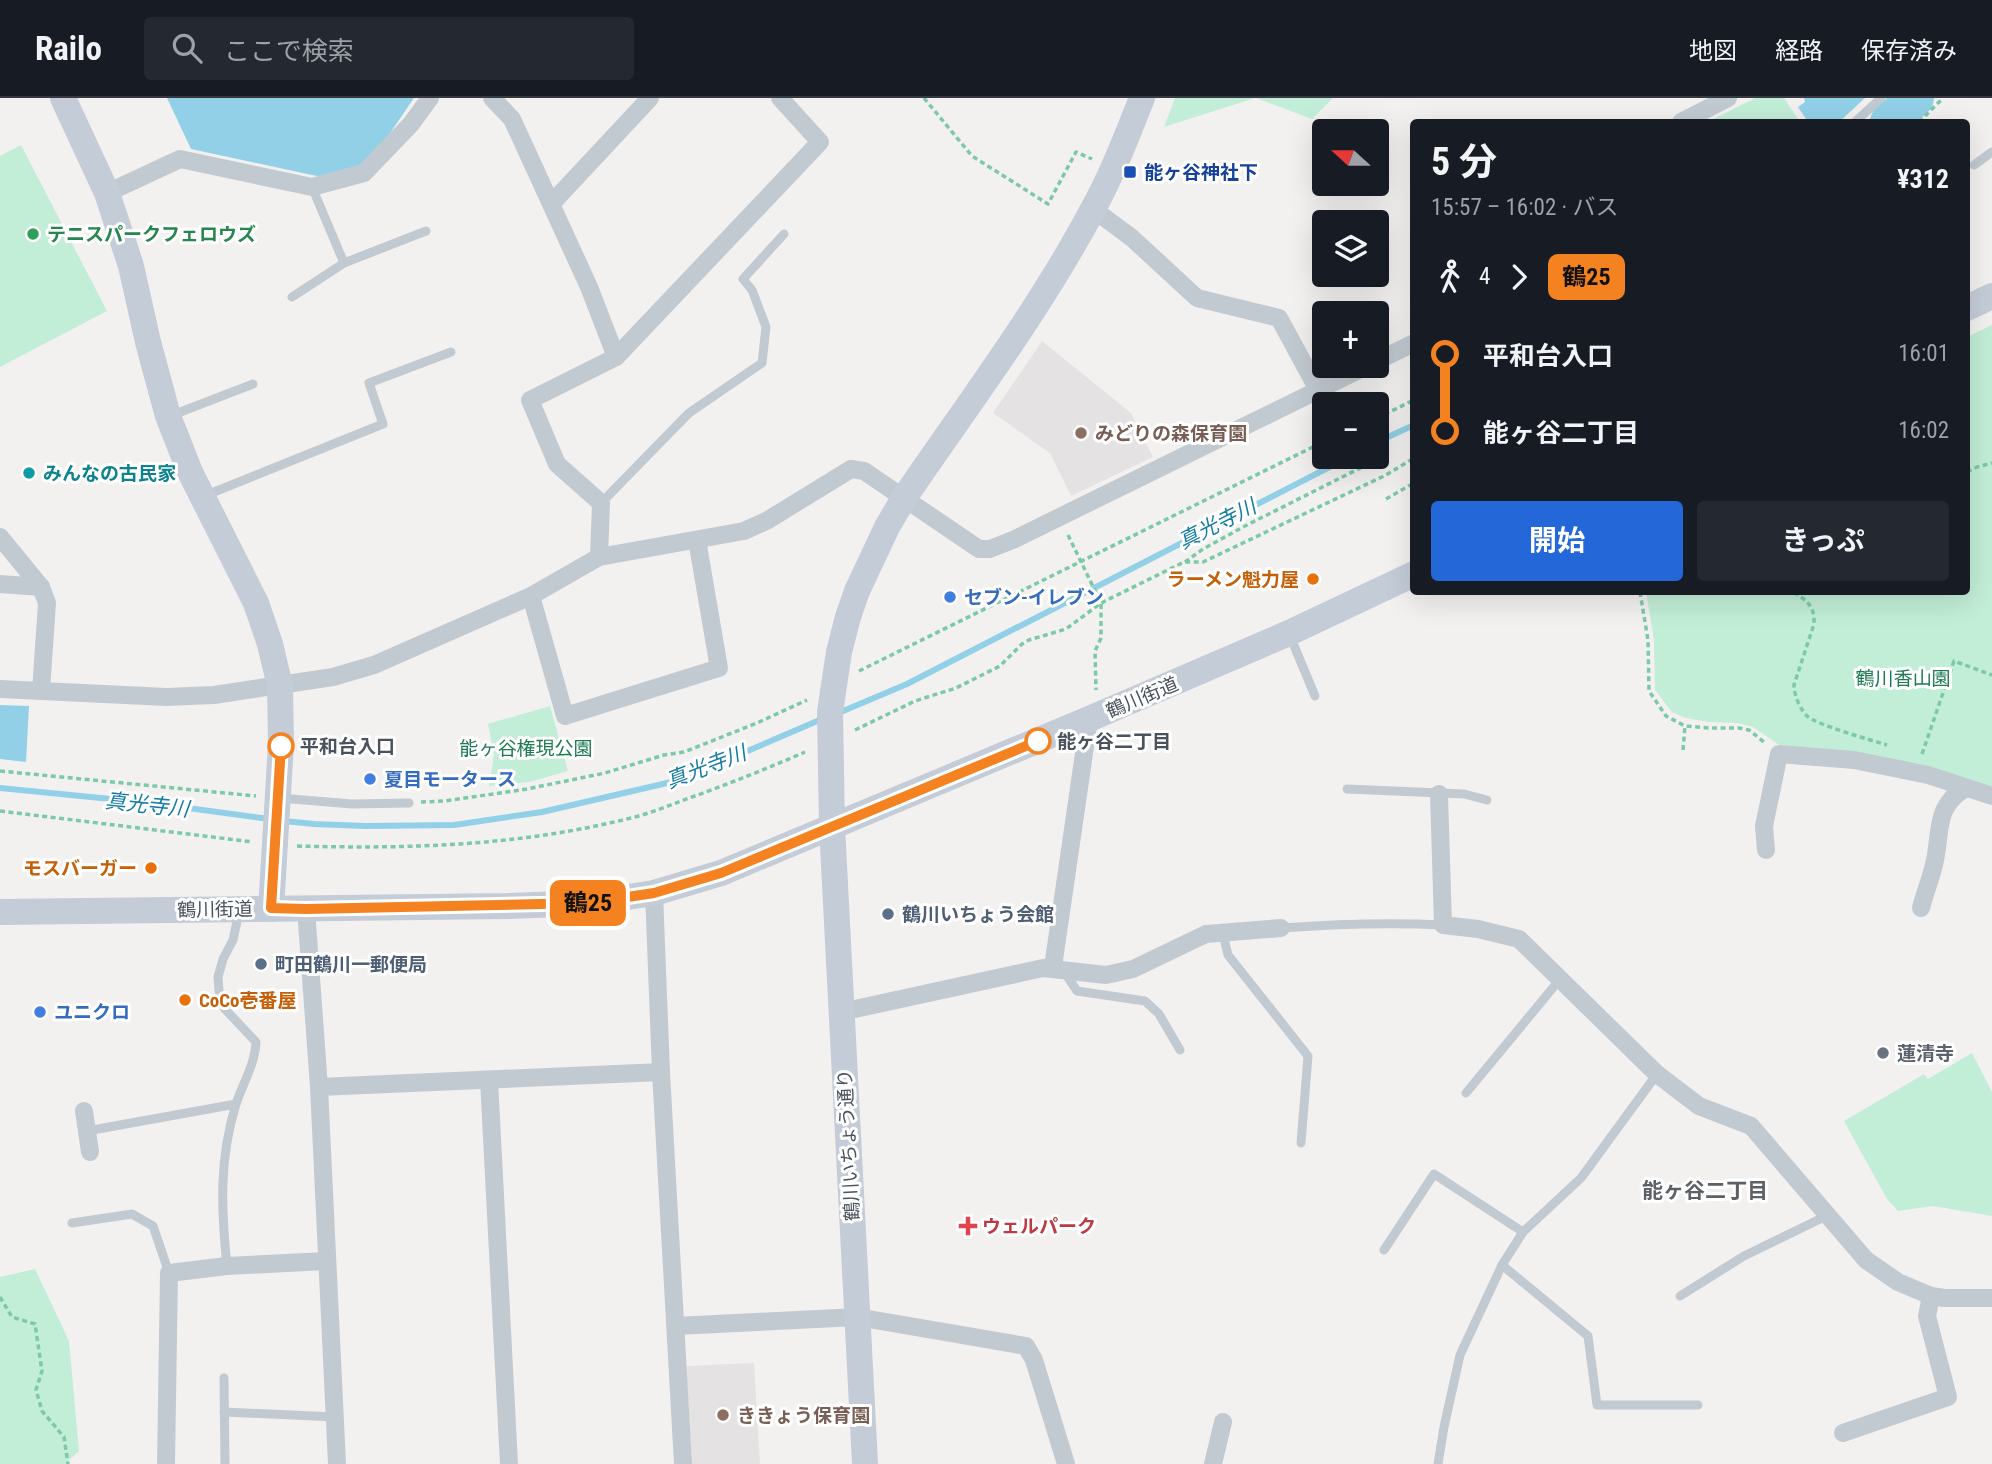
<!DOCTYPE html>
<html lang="ja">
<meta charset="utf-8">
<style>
:root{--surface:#171b24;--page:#242831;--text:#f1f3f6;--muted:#9ea1a6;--line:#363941;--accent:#2467d9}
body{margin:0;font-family:"Roboto Condensed","Noto Sans JP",sans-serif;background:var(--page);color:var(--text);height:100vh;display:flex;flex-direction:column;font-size:26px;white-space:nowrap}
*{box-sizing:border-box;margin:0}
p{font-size:23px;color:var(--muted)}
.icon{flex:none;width:38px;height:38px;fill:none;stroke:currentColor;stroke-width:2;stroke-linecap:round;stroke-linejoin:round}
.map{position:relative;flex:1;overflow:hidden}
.drawer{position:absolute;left:1410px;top:21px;width:560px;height:476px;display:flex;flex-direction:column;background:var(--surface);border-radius:7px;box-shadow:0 7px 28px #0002}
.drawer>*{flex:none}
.badge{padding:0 14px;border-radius:10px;font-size:24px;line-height:46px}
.needle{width:46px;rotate:291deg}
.fabs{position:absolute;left:1312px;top:21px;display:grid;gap:14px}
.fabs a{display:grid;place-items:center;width:77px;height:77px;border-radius:7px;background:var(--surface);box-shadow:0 7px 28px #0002;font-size:35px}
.map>.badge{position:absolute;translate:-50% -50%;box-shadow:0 0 0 4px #fff}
.legs{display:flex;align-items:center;gap:10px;height:77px;padding:0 21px;font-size:23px}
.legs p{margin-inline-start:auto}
.head{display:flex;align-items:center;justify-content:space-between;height:119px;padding:0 21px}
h1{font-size:38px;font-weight:700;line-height:52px}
.cta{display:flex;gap:14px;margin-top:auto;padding:14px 21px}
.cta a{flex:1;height:80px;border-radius:7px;background:var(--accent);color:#fff;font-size:28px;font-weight:700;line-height:80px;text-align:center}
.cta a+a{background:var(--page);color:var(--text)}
ul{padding:0 21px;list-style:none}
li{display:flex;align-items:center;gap:24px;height:77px;font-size:26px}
li i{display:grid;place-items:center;width:10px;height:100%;margin:0 9px;background:currentColor}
li i::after{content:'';width:18px;height:18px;margin:-9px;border:5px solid;border-radius:50%;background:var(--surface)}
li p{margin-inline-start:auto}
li:first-child i{background:linear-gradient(#0000 50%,currentColor 0)}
li:last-child i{background:linear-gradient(currentColor 50%,#0000 0)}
header{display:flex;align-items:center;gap:42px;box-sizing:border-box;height:98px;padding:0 35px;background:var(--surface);border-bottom:2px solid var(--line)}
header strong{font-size:33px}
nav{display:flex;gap:38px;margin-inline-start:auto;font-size:24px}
.search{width:490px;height:63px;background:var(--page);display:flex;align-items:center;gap:18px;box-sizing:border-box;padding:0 24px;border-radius:7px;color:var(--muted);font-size:26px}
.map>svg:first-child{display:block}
.education{fill:#e4e2e2}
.green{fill:#c2edd6}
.water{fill:#92d0e7}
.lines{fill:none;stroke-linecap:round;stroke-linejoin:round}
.stream{stroke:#92d0e7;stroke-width:6}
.river{stroke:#92d0e7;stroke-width:38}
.path{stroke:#7cc9a8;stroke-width:3.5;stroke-dasharray:5 3.5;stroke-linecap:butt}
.lane{stroke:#c2cad1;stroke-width:9}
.street{stroke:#c2cad1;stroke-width:18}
.secondary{stroke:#c4ccd8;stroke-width:26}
.line-1-casing{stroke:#fff;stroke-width:16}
.line-1{stroke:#f58220;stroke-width:10}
.transit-dot{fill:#1a4fb4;stroke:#fff;stroke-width:2.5}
.leisure-dot{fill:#2e9e5b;stroke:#fff;stroke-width:2.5}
.education-dot{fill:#8d6e63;stroke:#fff;stroke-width:2.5}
.culture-dot{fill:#0f9aa8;stroke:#fff;stroke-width:2.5}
.food-dot{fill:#e8710a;stroke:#fff;stroke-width:2.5}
.shop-dot{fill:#3f7fe0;stroke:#fff;stroke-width:2.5}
.stop-1-dot{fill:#fff;stroke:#f58220;stroke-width:3.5}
.service-dot{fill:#5c6f8a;stroke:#fff;stroke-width:2.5}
.worship-dot{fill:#6b7280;stroke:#fff;stroke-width:2.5}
.health-dot{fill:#e0444e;stroke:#fff;stroke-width:2.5}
.labels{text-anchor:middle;stroke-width:6;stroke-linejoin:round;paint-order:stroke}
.transit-label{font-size:19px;font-weight:bold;fill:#164399;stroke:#fff;text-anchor:start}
.leisure-label{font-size:19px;font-weight:bold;fill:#27864d;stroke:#fff;text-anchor:start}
.education-label{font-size:19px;font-weight:bold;fill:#785e54;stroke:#fff;text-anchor:start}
.culture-label{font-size:19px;font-weight:bold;fill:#0d838f;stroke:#fff;text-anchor:start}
.food-label{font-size:19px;font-weight:bold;fill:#c56008;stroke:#fff;text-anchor:end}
.shop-label{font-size:19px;font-weight:bold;fill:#366cbe;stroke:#fff;text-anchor:start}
.park-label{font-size:19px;fill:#1d7b52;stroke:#fff}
.street-label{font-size:19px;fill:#49525d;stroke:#fff}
.stop-label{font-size:19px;font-weight:bold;fill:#49525d;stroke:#fff;text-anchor:start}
.service-label{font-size:19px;font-weight:bold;fill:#4e5e75;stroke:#fff;text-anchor:start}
.worship-label{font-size:19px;font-weight:bold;fill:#5b616d;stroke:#fff;text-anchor:start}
.health-label{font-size:19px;font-weight:bold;fill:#be3a42;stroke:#fff;text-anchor:start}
.water-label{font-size:21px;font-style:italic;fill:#157ca4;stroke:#fff}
.neighbourhood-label{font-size:21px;font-weight:bold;fill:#5d6065;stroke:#fff}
</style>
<header>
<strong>Railo</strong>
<div class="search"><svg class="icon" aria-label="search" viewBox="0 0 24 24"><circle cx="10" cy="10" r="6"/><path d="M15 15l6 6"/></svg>ここで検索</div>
<nav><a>地図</a><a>経路</a><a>保存済み</a></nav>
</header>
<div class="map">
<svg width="1992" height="1366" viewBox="0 0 1992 1366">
<rect width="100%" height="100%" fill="#f3f1f0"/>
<g class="education">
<polygon points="1042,243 1131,315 1153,359 1071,398 1050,355 993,315"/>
<polygon points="754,1265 760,1366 692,1366 686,1268"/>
</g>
<g class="green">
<polygon points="1175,0 1255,0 1164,29"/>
<polygon points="1256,0 1333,0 1312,21"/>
<polygon points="1755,0 1784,0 1800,24 1708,24"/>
<polygon points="21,47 107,213 0,269 0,58"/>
<polygon points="1992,227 1992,692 1850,657 1779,647 1753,629 1737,625 1709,624 1686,620 1672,614 1655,592 1654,542 1646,494 1967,494 1967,239"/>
<polygon points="550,608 568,673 529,684 489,688 494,657 488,626"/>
<polygon points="1972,955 1992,994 1992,1118 1933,1108 1898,1113 1887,1101 1844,1023 1924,976 1928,981"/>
<polygon points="35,1171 69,1243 79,1353 65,1366 0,1366 0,1179"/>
</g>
<g class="water">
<polygon points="167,0 414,0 382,47 361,68 326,80 191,51"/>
<polygon points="1804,0 1865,0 1839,24 1808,24 1798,9 1805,4"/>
<polygon points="0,607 29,608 26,664 0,661"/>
</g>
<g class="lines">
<g class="stream">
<polyline points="1377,344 1414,327"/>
<polyline points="836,616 907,586 1349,359"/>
<polyline points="0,690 151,705 269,721"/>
<polyline points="284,723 314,726 365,728 454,727 542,714 680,682 822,621"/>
</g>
<polyline class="river" points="1889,24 1915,0"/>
<g class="path">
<polyline points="924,0 972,58 1048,106 1076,54 1092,61"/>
<polyline points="1919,24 1943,0"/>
<polyline points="1377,320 1414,302"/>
<polyline points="1967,374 1977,369 1992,365"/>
<polyline points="1386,401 1414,385"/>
<polyline points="1068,437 1101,505 1101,540 1095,553 1096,592"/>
<polyline points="1185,464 1203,451 1245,428 1374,363"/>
<polyline points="1640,494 1648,542 1649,593 1666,618 1685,628 1710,630 1739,630 1749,632 1764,644"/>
<path d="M1794 494C1807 503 1815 508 1814 526L1794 587C1794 597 1800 611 1807 618 1817 627 1871 642 1887 647"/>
<polyline points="859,573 1325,343"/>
<polyline points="855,632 915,603 956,590 1000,568 1022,546 1029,542 1066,531 1101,505 1184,464 1203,464 1386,377 1414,360"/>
<polyline points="1683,652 1685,628"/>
<polyline points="1922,656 1954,563 1992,577"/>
<polyline points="0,673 256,698"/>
<polyline points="421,704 445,703 527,691 605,675 664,657 684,654 757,625 807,602"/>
<polyline points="0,713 253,744"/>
<path d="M297 748C412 751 518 748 631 720 648 716 665 709 681 703 723 688 764 672 805 654"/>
<polyline points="0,1199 12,1219 35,1226 42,1273 36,1292 42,1313 64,1339 68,1366"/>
</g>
<g class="lane">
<polyline points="1855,24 1881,0"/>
<polyline points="1974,67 1992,54"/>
<polyline points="312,89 344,165"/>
<polyline points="292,199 344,165 426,133"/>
<polyline points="170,318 253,286"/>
<polyline points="204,398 383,326 369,285 451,254"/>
<polyline points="601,405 689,315 762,265 766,229 752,192 743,181 784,136"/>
<polyline points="1290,538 1315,598"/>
<polyline points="1347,691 1464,696 1487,702"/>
<polyline points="280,700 352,706 409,705"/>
<path d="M1281 830C1335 826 1388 824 1443 827"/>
<polyline points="1223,836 1228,857 1308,958 1301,1045"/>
<polyline points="1063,872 1077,893 1145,903 1159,916 1180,952"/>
<polyline points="1466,995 1561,880"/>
<polyline points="87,1033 236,1006"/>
<polyline points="72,1125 132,1116 153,1128 169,1175"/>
<polyline points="1384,1152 1434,1076 1523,1134"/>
<polyline points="1502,1167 1588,1238 1597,1307 1698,1307"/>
<path d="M227 1168C221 1111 219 1061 236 1006 243 985 255 966 256 944L224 910 219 893 218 879 223 861 233 842 239 814"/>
<polyline points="1680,1198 1744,1158 1828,1117"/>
<polyline points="224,1280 225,1366"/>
<polyline points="224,1314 335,1319"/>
<polyline points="1438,1366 1444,1329 1460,1257 1502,1167 1523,1134 1581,1080 1657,976"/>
</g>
<g class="street">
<polyline points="492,0 512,21 589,189 616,259 530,302 557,366 601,405 599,459"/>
<polyline points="1681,24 1728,0"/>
<polyline points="107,95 180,61 312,89 364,75 411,26 430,0"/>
<polyline points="552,105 650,0"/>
<polyline points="1093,111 1132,140 1197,200 1279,220 1318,292"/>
<polyline points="616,259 820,44 780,0"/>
<polyline points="1377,263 1414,245"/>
<polyline points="0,439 41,489 47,505 41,593"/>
<polyline points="0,486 41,489"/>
<polyline points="531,498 565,618 719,570 697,442"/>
<polyline points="0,591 166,599 214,597 333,579 374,567 531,498 599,459 744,433 768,422 851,371 864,373 979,451 990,451 1015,441 1367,268"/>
<polyline points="1439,696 1443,827 1478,831 1519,841 1657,976 1699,1008 1751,1028 1866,1162 1898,1184 1931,1198 1944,1200 1992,1200"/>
<polyline points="1766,752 1764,728 1779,656 1854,662 1928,677 1992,698"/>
<polyline points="654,795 661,974 683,1366"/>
<path d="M1921 810C1925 794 1932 778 1935 762 1941 733 1935 707 1966 690"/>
<polyline points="306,811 319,989 337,1366"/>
<polyline points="1053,869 1089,621"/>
<polyline points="841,914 1043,870 1106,877 1133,871 1206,836 1281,830"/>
<polyline points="489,982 509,1366"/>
<polyline points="319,989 661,974"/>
<polyline points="84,1013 90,1054"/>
<polyline points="676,1228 857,1219 1026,1248 1034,1262 1066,1366"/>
<polyline points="1843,1335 1948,1299 1927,1218 1931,1198"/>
<polyline points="166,1366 169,1175 227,1168 326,1163"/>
<polyline points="1213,1366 1223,1324"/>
</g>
<g class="secondary">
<polyline points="63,0 107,95 131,168 148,244 168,318 190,374 256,505 270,546 280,588 281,646 271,811"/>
<polyline points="1967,210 1992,198"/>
<polyline points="0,814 508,808 588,805 654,795 721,775 1089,621 1289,535 1414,476"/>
<path d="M865 1366 832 728 830 614 839 554 848 519 857 493 887 429 904 400C968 306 1038 214 1092 113 1112 77 1127 38 1142 0"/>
</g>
</g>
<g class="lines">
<defs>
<polyline id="line-1" points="281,648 271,810 306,811 588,805 654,795 721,775 1038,643"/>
</defs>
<use href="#line-1" class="line-1-casing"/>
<use href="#line-1" class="line-1"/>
</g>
<rect class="transit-dot" x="1123" y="67" width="14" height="14" rx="3.5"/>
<circle class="leisure-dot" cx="33" cy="136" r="7"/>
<g class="education-dot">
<circle cx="1081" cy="335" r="7"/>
<circle cx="723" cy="1317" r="7"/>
</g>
<circle class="culture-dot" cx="29" cy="375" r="7"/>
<g class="food-dot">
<circle cx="1313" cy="481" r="7"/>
<circle cx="151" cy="770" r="7"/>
<circle cx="185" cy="902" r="7"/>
</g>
<g class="shop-dot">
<circle cx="950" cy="499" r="7"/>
<circle cx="370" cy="681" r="7"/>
<circle cx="40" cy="914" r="7"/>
</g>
<g class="stop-1-dot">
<circle cx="1038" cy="643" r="12"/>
<circle cx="281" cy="648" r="12"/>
</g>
<g class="service-dot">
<circle cx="888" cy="816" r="7"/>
<circle cx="261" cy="866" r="7"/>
</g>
<circle class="worship-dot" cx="1883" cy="955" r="7"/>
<path class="health-dot" d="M964.5 1117.5h7v7h7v7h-7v7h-7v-7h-7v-7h7z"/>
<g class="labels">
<g class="transit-label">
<text x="1144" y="81">能ヶ谷神社下</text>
</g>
<g class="leisure-label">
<text x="47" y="143">テニスパークフェロウズ</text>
</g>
<g class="education-label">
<text x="1095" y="342">みどりの森保育園</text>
<text x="737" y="1324">ききょう保育園</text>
</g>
<g class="culture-label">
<text x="43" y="382">みんなの古民家</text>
</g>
<g class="food-label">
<text x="1299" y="488">ラーメン魁力屋</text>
<text x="137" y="777">モスバーガー</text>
<text x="199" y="909" text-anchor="start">CoCo壱番屋</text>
</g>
<g class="shop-label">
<text x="964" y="506">セブン-イレブン</text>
<text x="384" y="688">夏目モータース</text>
<text x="54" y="921">ユニクロ</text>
</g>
<g class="park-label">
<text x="1903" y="587">鶴川香山園</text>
<text x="526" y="657">能ヶ谷権現公園</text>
</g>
<g class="street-label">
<text transform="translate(1142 599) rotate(-23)" y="7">鶴川街道</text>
<text transform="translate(215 811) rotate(-1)" y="7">鶴川街道</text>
<text transform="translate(848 1047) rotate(-93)" y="7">鶴川いちょう通り</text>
</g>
<g class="stop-label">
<text x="1057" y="650">能ヶ谷二丁目</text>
<text x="300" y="655">平和台入口</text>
</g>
<g class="service-label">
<text x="902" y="823">鶴川いちょう会館</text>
<text x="275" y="873">町田鶴川一郵便局</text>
</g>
<g class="worship-label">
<text x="1897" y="962">蓮清寺</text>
</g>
<g class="health-label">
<text x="982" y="1135">ウェルパーク</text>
</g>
<g class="water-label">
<text transform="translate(1217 426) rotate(-27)" y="7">真光寺川</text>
<text transform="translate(706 669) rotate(-21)" y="7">真光寺川</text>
<text transform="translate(147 707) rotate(6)" y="7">真光寺川</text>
</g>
<g class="neighbourhood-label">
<text x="1705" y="1100">能ヶ谷二丁目</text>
</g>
</g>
</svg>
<div class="fabs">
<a><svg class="needle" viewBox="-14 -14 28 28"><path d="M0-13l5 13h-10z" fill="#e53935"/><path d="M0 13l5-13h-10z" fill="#9ea1a6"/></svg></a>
<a><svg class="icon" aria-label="layers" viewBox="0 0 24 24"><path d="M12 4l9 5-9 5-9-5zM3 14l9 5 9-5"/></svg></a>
<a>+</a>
<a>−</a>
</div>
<b class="badge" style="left:588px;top:805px;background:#f58220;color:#111">鶴25</b>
<section class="drawer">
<div class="head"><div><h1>5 分</h1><p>15:57 – 16:02 · バス</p></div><b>¥312</b></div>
<div class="legs"><svg class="icon" aria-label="walk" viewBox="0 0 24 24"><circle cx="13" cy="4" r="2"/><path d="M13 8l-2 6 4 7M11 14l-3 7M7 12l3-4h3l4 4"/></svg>4<svg class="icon" aria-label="forward" viewBox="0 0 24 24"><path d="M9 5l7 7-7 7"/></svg><b class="badge" style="background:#f58220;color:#111">鶴25</b></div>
<ul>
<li><i style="color:#f58220"></i><b>平和台入口</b><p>16:01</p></li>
<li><i style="color:#f58220"></i><b>能ヶ谷二丁目</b><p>16:02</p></li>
</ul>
<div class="cta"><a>開始</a><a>きっぷ</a></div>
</section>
</div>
